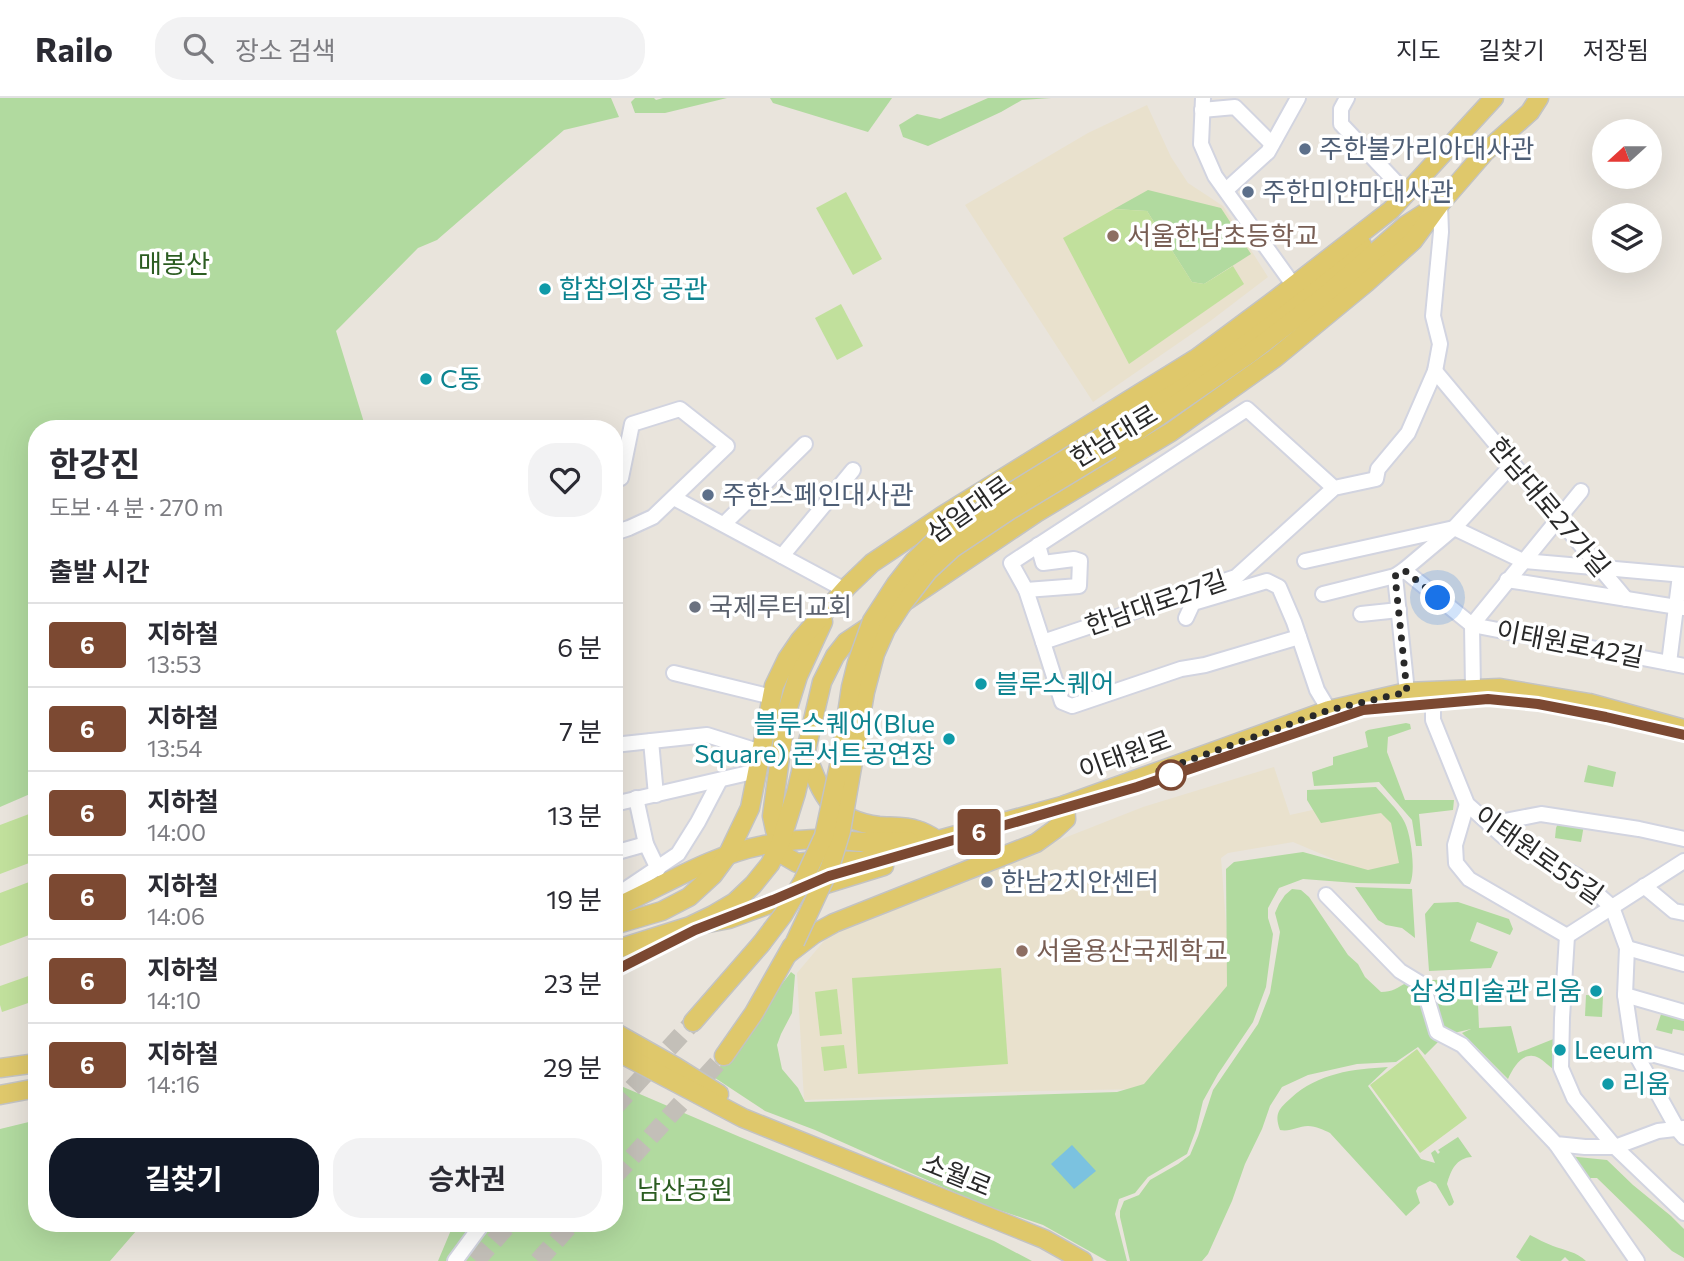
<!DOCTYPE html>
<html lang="ko">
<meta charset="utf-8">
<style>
:root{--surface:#fff;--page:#f2f2f3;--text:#2b2b33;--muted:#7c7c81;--line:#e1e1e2;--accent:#111827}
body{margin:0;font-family:Commissioner,"Noto Sans KR",sans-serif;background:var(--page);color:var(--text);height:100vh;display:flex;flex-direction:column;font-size:26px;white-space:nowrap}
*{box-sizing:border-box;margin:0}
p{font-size:23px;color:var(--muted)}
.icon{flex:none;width:38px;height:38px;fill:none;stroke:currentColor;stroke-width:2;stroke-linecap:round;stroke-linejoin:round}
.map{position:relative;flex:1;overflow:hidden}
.panel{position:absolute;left:28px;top:322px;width:595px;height:812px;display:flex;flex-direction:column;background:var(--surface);border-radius:28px;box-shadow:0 7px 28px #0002}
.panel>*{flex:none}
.badge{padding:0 14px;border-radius:5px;font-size:24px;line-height:46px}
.needle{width:46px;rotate:249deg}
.buttons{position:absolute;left:1592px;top:21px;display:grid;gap:14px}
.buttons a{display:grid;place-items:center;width:70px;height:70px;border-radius:50%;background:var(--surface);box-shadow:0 7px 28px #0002;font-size:35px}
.you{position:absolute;width:35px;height:35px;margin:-18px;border:5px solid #fff;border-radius:50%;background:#1a73e8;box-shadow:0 0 0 10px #1a73e833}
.map>.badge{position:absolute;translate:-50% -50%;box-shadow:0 0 0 4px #fff}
h2{padding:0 21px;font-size:26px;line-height:63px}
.round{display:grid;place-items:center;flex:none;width:74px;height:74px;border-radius:28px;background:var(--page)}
.headline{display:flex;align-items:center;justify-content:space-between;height:119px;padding:0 21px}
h1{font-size:33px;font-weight:700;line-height:52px}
.primary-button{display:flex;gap:14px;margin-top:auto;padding:14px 21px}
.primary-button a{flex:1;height:80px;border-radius:28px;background:var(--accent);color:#fff;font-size:28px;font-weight:700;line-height:80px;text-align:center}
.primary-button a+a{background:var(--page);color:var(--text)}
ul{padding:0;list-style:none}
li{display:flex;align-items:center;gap:21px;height:84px;padding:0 21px;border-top:2px solid var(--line)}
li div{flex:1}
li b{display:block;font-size:26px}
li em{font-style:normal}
li .badge{min-width:77px;font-weight:700;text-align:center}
header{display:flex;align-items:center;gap:42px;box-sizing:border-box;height:98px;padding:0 35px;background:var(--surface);border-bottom:2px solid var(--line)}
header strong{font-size:33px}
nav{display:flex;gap:38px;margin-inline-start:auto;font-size:24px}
.search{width:490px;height:63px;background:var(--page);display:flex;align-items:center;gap:18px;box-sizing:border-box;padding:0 24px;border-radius:28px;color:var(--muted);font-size:26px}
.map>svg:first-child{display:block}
.education{fill:#e9e1cd}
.green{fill:#b1da9f}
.pitch{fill:#c1e09c}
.water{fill:#7bc2e0}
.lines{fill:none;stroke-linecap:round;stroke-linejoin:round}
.major-tunnel{stroke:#c3bfb8;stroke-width:18;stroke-dasharray:18 9;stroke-linecap:butt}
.minor-casing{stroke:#d2d4e0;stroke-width:18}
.major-casing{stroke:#c3c3c3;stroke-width:21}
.minor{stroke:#fff;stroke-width:14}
.major{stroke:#dfc86b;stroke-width:18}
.major-bridge-casing{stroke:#c3c3c3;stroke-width:21;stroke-linecap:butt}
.major-bridge{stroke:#dfc86b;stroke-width:18}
.line-casing{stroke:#fff;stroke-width:16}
.line{stroke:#7c4932;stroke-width:10}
.walk{stroke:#292929;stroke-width:7;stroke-dasharray:0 12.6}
.service-dot{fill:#5c6f8a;stroke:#fff;stroke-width:2.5}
.education-dot{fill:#8d6e63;stroke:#fff;stroke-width:2.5}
.culture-dot{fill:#0f9aa8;stroke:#fff;stroke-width:2.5}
.worship-dot{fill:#6b7280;stroke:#fff;stroke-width:2.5}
.stop-dot{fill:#fff;stroke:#7c4932;stroke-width:3.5}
.labels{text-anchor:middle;stroke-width:7;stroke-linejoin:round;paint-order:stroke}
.service-label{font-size:26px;fill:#4e5e75;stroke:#fff;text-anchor:start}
.education-label{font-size:26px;fill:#785e54;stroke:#fff;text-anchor:start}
.park-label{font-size:26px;fill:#2c5d22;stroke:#fff}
.culture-label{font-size:26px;fill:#0d838f;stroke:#fff;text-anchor:start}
.street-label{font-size:26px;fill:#292929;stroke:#fff}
.worship-label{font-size:26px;fill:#5b616d;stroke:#fff;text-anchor:start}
</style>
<header>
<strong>Railo</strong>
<div class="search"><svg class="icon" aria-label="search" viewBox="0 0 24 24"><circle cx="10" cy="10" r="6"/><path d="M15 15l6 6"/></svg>장소 검색</div>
<nav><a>지도</a><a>길찾기</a><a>저장됨</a></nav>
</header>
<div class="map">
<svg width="1684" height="1163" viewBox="0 0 1684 1163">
<rect width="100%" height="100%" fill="#e9e4dc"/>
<g class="education">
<polygon points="1147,7 1171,59 1188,85 1223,108 1268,179 1209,224 1093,304 965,107 1088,35"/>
<polygon points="1274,669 1290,717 1380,697 1393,711 1405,773 1371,777 1293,744 1228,755 1221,760 1231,891 1145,991 1033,993 804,1002 797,875 835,830 1143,709"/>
</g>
<g class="green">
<polygon points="0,0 611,0 619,19 564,32 437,142 418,150 336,233 366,331 37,331 37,693 0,709"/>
<polygon points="635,0 654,0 656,2 663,0 727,0 665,15 635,15 631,4"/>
<polygon points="770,0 892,0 868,34 773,5"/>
<polygon points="988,0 1051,0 1022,2 1001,14 928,48 903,39 899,27 917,16 940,21"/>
<polygon points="1148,92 1221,110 1251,156 1204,186 1192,184 1147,113 1114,111"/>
<polygon points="1406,625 1410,626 1411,631 1388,639 1387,654 1405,702 1454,702 1453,712 1419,716 1422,748 1416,748 1412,722 1379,684 1314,688 1312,674 1333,667 1333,659 1368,649 1365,634 1368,632"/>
<polygon points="1588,667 1616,674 1613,689 1584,684"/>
<path d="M1376 689C1384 698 1401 715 1405 725 1411 738 1416 773 1410 786L1356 785 1303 781 1279 790 1268 810V820L1273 836 1266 889 1253 924 1218 976 1203 1003 1196 1032 1187 1056 1148 1079 1135 1095 1119 1101 1115 1116 1127 1163H1107L1043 1127 981 1106 815 1032 765 1013 712 978 723 965 791 874 795 877 792 915 781 936 777 947 782 971 798 990 805 1004 1117 994 1144 986 1227 888 1226 771 1234 764 1303 754 1368 772 1399 765 1391 725 1381 715 1321 725 1307 702V692Z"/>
<polygon points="1559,723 1584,727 1581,744 1555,740 1556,730"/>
<polygon points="1355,789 1412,791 1415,840 1402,830 1386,827 1378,822"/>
<path d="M1292 791 1301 792 1309 799 1348 857 1358 866 1365 879 1381 894C1392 894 1398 890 1407 884L1422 890 1439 943 1425 957 1418 949 1396 964 1357 966 1308 977 1282 989 1270 1008 1262 1031 1245 1066 1232 1103 1208 1156 1202 1163H1130L1120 1119V1113L1124 1103 1139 1097 1150 1082 1178 1066 1190 1057 1198 1038 1213 992 1258 926 1270 895 1280 834 1275 815 1279 806 1285 797Z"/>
<polygon points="1458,804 1509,821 1513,831 1510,837 1477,824 1470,843 1498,854 1491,870 1429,873 1425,816 1434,805"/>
<path d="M1477 881 1479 930 1511 928 1518 955 1556 940 1557 951 1552 954 1554 972C1549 968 1544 963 1539 960 1524 952 1514 968 1508 981L1462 935 1471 931 1454 935 1443 930 1429 882Z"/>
<polygon points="1586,897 1603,898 1602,919 1585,918"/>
<polygon points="1662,913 1684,919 1684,933 1673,931 1672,936 1656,932"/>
<path d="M1388 969 1368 988 1421 1061 1435 1065 1431 1055 1435 1052 1438 1056 1440 1054 1438 1052 1458 1039 1472 1059C1456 1060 1451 1072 1447 1086L1454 1104 1452 1107 1449 1108 1436 1086 1430 1083 1418 1089 1416 1093 1420 1105 1406 1118 1330 1035C1324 1032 1316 1028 1308 1028 1298 1028 1291 1034 1280 1032 1274 1015 1279 1011 1291 1000 1318 975 1353 971 1388 969Z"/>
<polygon points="614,985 740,1039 994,1143 1032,1163 438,1163 454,1125 614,1125"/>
<polygon points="37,1022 37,1125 143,1125 110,1163 0,1163 0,1031"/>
<polygon points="1568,1058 1607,1062 1633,1087 1671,1118 1684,1131 1684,1160 1672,1153 1597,1080 1591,1080 1587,1085"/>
<path d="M1530 1137C1538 1141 1545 1145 1553 1148 1564 1152 1577 1154 1586 1163H1569L1565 1159 1561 1163H1521L1516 1159Z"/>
</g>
<g class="pitch">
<polygon points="846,94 882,161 853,177 816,110"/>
<polygon points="1114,111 1147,113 1192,184 1204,186 1233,168 1244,186 1129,266 1063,140"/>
<polygon points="841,206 863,248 837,262 815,220"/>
<polygon points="37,713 37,762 0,776 0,727"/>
<polygon points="37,781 37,809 29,813 37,834 0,848 0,795"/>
<polygon points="1001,870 1008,966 858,976 852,880"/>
<polygon points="37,875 37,902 2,914 0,907 0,888"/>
<polygon points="837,891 842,936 820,938 815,894"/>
<polygon points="844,947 847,970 824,973 821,949"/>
<polygon points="1417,951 1467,1020 1420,1055 1370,987"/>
</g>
<polygon class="water" points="1072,1047 1096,1073 1074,1091 1051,1066"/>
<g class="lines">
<g class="major-tunnel">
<polyline points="614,1010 693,924"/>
<polyline points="614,1079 724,958"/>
<polyline points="476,1163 510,1125"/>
<polyline points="538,1163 572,1125"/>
</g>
<defs>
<g id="minor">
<polyline points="1203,0 1201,46 1215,78 1294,188"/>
<polyline points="1347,0 1341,11 1341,26 1406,95"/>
<polyline points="1202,12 1235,9 1272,46"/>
<polyline points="1226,92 1268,54 1298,0"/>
<polyline points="1508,360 1626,501"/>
<polyline points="1334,390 1247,311 1011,465 1026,492 1043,544 1236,479 1334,390 1376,381 1378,371 1408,335 1435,273 1440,246 1433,218 1441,134 1440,106"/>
<polyline points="674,400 845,492"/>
<polyline points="724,426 805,346"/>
<polyline points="614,435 629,430 653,419 727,348 680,311 632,326 621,380"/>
<polyline points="782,458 853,372"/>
<polyline points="1305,463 1454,430 1523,463 1684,477"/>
<polyline points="1404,472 1472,527 1684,568"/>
<polyline points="1395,478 1407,594"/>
<polyline points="1507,482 1684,510"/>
<polyline points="1026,492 1079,488 1080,463 1074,461 1043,465 1038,447"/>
<polyline points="1323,496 1395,478 1404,472 1454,430 1511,368 1511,364 1435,273"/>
<polyline points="1361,516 1399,512"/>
<polyline points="1186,520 1193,505 1267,483 1279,489 1294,524 1317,592 1329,612"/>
<polyline points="1043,544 1062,604 1072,608 1181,571 1205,567 1299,539"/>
<polyline points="1669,565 1680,477"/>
<polyline points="674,575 772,599"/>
<polyline points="1473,591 1472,527 1581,393"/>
<polyline points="1433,593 1433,622 1467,706 1504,739 1577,778 1612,809 1627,850 1625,897 1633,951 1678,1032 1684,1039"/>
<polyline points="651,643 656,697"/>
<polyline points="614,647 707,637 761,654"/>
<polyline points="636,700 646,746 658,771"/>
<polyline points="614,706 757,673"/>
<polyline points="1467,706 1455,747 1456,765 1469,781 1567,838 1684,763"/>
<polyline points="1489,726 1541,716 1639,731 1684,741"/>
<polyline points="614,755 646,746"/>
<polyline points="1644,788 1674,813 1684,815"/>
<polyline points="1326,797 1400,873 1423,887 1437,934 1462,947 1556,1046 1585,1049 1615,1049 1658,1033 1684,1030"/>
<polyline points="614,799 678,756 698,724 720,682"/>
<polyline points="1567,838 1562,920 1561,970 1574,1000 1615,1049 1684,1115"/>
<polyline points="1627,850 1684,866"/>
<polyline points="1625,897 1684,914"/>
<polyline points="1633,951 1684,965"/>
<polyline points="1556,1046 1637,1163"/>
<polyline points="455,1163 483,1125"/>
</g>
<g id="major">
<polyline points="1103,338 1167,297 1238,247 1314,189 1362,147"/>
<polyline points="1111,351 1249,256 1325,198 1406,127 1431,111"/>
<polyline points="907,502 1036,415 1171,334 1275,260 1366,185 1413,143 1440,106 1485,54 1530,14 1539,0"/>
<polyline points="823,524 798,578 788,610 781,652 772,718 775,732 785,758 797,765 824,762 862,763 1065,707 1329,612 1407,594 1500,590 1589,605 1684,631"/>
<path d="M805 652C821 695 829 722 879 728 891 729 906 728 917 732 924 734 931 738 937 742"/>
<path d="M614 810C663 788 711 757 764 747 786 743 811 740 833 741 844 742 855 744 866 744 880 744 895 743 909 743"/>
<polyline points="708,825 729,821 813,790 884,768"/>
<polyline points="614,827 662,813 689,799 713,777 727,758 750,710 774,588 787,561 800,542 847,489 872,465 942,418 1197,260 1271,205 1391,112 1494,0"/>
<polyline points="614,852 690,828 713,817 735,804 753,787 770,766 780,746 796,695 822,584 835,558 846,544 876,524"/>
<polyline points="788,856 814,836 834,825 1036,745 1054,732 1066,721 1065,707"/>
<polyline points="693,924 761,846"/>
<polyline points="614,934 676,969 719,996"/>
<polyline points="614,952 743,1020 1044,1141 1083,1163"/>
<polyline points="724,958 754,915 792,848"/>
<polyline points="0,970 37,965"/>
<polyline points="0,997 37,990"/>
</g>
</defs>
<use href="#minor" class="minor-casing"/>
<use href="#major" class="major-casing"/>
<use href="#minor" class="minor"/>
<use href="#major" class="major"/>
<defs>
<g id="major-bridge">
<polyline points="795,844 830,769 841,733 865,594 875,556 886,531 901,508 928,473 953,450 1010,412 1111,351"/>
<polyline points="761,846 783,817 803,783 824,738 840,663 851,589 857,565 872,523 896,486 914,463 939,439 1103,338"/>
</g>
</defs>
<use href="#major-bridge" class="major-bridge-casing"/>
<use href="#major-bridge" class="major-bridge"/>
</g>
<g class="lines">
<defs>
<polyline id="line" points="614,873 695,832 773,802 829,778 1137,689 1363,612 1488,601 1538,606 1606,619 1684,637"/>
</defs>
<use href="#line" class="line-casing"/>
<use href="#line" class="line"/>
<polyline class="walk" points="1171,677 1159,673 1329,612 1407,594 1395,478 1404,472 1438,500"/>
</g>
<g class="service-dot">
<circle cx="1305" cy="51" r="7"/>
<circle cx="1248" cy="94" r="7"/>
<circle cx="708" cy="397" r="7"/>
<circle cx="987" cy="784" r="7"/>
</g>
<g class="education-dot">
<circle cx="1113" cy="138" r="7"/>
<circle cx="1022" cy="853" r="7"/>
</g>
<g class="culture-dot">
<circle cx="545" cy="191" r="7"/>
<circle cx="426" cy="281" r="7"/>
<circle cx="981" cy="586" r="7"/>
<circle cx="949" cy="641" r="7"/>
<circle cx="1596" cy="893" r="7"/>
<circle cx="1560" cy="952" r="7"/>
<circle cx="1608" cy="986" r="7"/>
</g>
<circle class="worship-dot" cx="695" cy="509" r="7"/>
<circle class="stop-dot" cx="1171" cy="677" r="14"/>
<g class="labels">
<g class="service-label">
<text x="1319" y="60">주한불가리아대사관</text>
<text x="1262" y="103">주한미얀마대사관</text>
<text x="722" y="406">주한스페인대사관</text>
<text x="1001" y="793">한남2치안센터</text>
</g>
<g class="education-label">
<text x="1127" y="147">서울한남초등학교</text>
<text x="1036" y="862">서울용산국제학교</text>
</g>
<g class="park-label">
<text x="174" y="175">매봉산</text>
<text x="685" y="1101">남산공원</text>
</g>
<g class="culture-label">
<text x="559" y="200">합참의장 공관</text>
<text x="440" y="290">C동</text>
<text x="995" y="595">블루스퀘어</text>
<text x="935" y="635" text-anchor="end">블루스퀘어(Blue<tspan x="935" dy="30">Square) 콘서트공연장</tspan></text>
<text x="1582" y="902" text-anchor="end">삼성미술관 리움</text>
<text x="1574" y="961">Leeum</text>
<text x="1622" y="995">리움</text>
</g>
<g class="street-label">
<text transform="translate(1114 338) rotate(-31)" y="9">한남대로</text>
<text transform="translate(1549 409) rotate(50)" y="9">한남대로27가길</text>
<text transform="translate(969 411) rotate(-35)" y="9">삼일대로</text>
<text transform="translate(1156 505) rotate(-19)" y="9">한남대로27길</text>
<text transform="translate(1570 546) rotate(11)" y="9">이태원로42길</text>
<text transform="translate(1125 657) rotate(-20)" y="9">이태원로</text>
<text transform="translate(1539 757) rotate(35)" y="9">이태원로55길</text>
<text transform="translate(957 1077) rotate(22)" y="9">소월로</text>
</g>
<g class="worship-label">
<text x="709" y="518">국제루터교회</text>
</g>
</g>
</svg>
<div class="buttons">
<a><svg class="needle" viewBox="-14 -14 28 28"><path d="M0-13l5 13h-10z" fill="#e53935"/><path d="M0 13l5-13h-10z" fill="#7c7c81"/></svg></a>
<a><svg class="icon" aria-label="layers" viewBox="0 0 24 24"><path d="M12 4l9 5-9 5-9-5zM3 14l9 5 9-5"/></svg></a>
</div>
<div class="you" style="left:1438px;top:500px"></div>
<b class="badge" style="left:979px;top:734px;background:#7c4932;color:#fff">6</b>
<section class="panel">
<div class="headline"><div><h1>한강진</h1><p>도보 · 4 분 · 270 m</p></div><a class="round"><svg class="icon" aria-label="heart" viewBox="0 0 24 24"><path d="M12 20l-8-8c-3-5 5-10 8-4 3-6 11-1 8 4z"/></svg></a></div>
<h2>출발 시간</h2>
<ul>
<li><span class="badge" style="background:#7c4932;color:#fff">6</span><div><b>지하철</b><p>13:53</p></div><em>6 분</em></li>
<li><span class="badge" style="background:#7c4932;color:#fff">6</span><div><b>지하철</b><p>13:54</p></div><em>7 분</em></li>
<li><span class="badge" style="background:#7c4932;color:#fff">6</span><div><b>지하철</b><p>14:00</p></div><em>13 분</em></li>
<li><span class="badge" style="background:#7c4932;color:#fff">6</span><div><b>지하철</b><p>14:06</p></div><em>19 분</em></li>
<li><span class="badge" style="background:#7c4932;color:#fff">6</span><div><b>지하철</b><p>14:10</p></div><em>23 분</em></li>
<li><span class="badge" style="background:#7c4932;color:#fff">6</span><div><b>지하철</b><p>14:16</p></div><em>29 분</em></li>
</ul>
<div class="primary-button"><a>길찾기</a><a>승차권</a></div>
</section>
</div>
